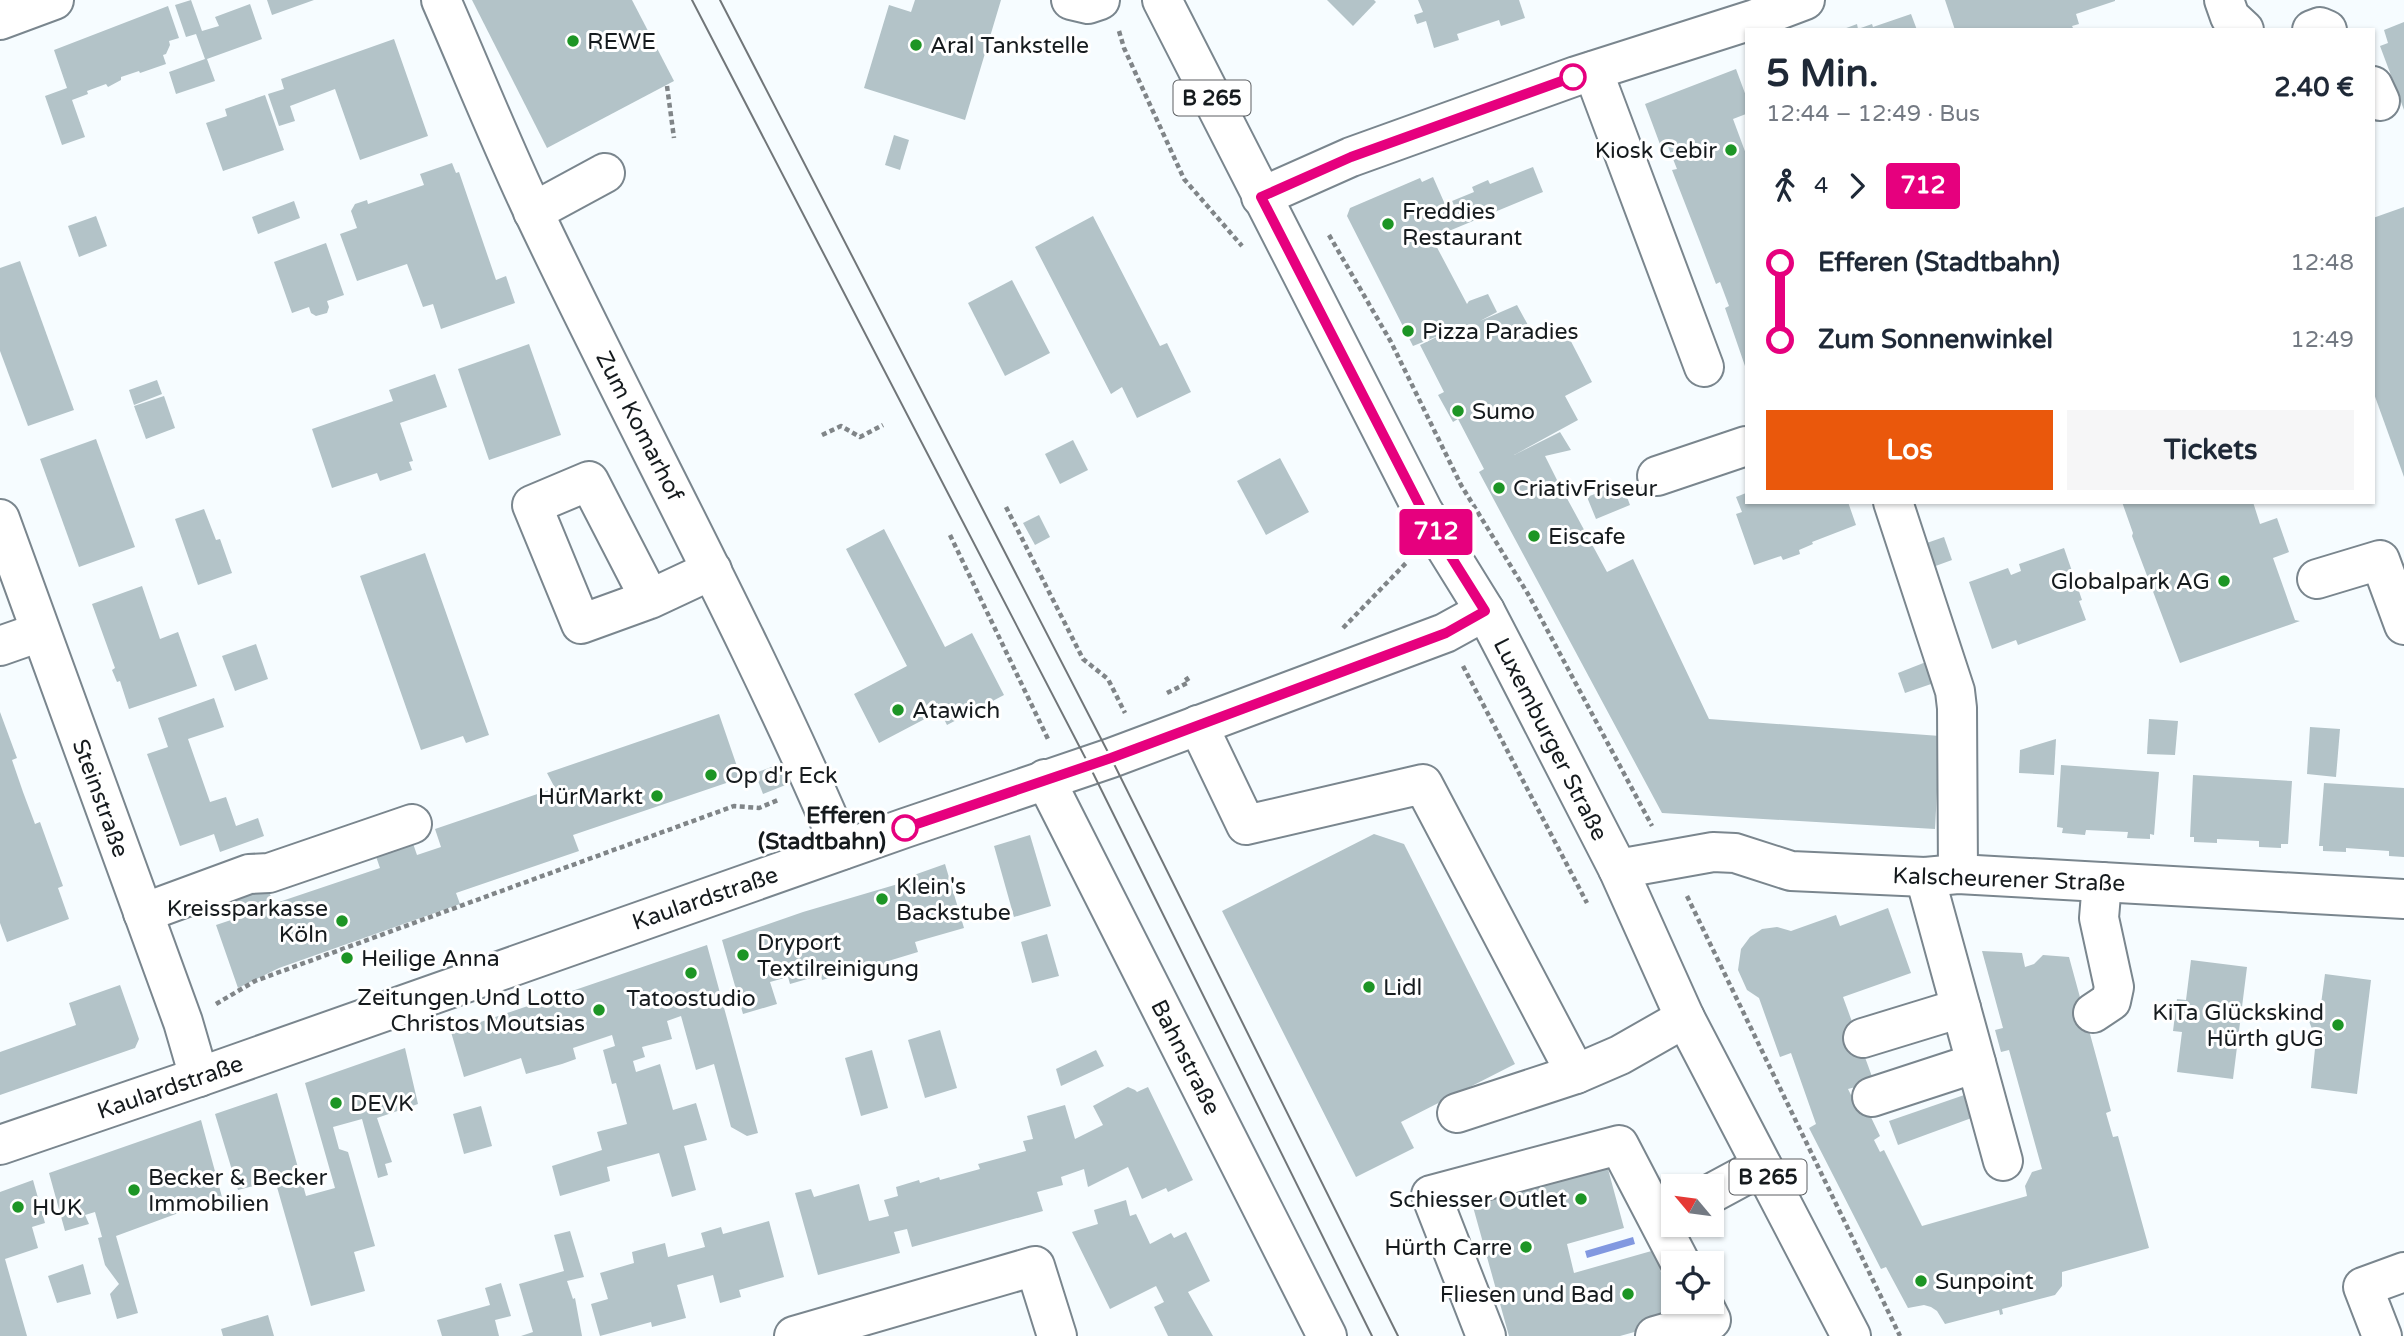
<!DOCTYPE html>
<html lang="de">
<meta charset="utf-8">
<style>
:root{--surface:#fff;--page:#f6f6f7;--text:#1f2937;--muted:#747a83;--accent:#ea580c}
body{margin:0;font-family:"Varela Round",sans-serif;background:var(--page);color:var(--text);height:100vh;display:flex;flex-direction:column;font-size:26px;white-space:nowrap}
*{box-sizing:border-box;margin:0}
p{font-size:23px;color:var(--muted)}
.icon{flex:none;width:38px;height:38px;fill:none;stroke:currentColor;stroke-width:2;stroke-linecap:round;stroke-linejoin:round}
.map{position:relative;flex:1;overflow:hidden}
.drawer{position:absolute;left:1745px;top:28px;width:630px;height:476px;display:flex;flex-direction:column;background:var(--surface);border-radius:0px;box-shadow:0 2px 5px #0004}
.drawer>*{flex:none}
.badge{padding:0 14px;border-radius:5px;font-size:24px;line-height:46px}
.needle{width:46px;rotate:299deg}
.controls{position:absolute;left:1661px;top:1174px;display:grid;gap:14px}
.controls a{display:grid;place-items:center;width:63px;height:63px;border-radius:0px;background:var(--surface);box-shadow:0 2px 5px #0004;font-size:35px}
.map>.badge{position:absolute;translate:-50% -50%;box-shadow:0 0 0 4px #fff}
.legs{display:flex;align-items:center;gap:10px;height:77px;padding:0 21px;font-size:23px}
.legs p{margin-inline-start:auto}
.overview{display:flex;align-items:center;justify-content:space-between;height:119px;padding:0 21px}
h1{font-size:38px;font-weight:700;line-height:52px}
.action{display:flex;gap:14px;margin-top:auto;padding:14px 21px}
.action a{flex:1;height:80px;border-radius:0px;background:var(--accent);color:#fff;font-size:28px;font-weight:700;line-height:80px;text-align:center}
.action a+a{background:var(--page);color:var(--text)}
ul{padding:0 21px;list-style:none}
li{display:flex;align-items:center;gap:24px;height:77px;font-size:26px}
li i{display:grid;place-items:center;width:10px;height:100%;margin:0 9px;background:currentColor}
li i::after{content:'';width:18px;height:18px;margin:-9px;border:5px solid;border-radius:50%;background:var(--surface)}
li p{margin-inline-start:auto}
li:first-child i{background:linear-gradient(#0000 50%,currentColor 0)}
li:last-child i{background:linear-gradient(currentColor 50%,#0000 0)}
.map>svg:first-child{display:block}
.water{fill:#8198e0}
.building{fill:#b3c3c8}
.lines{fill:none;stroke-linecap:round;stroke-linejoin:round}
.minor-casing{stroke:#7a868e;stroke-width:42}
.major-casing{stroke:#7a868e;stroke-width:42}
.path{stroke:#808588;stroke-width:4.5;stroke-dasharray:5 3.5;stroke-linecap:butt}
.minor{stroke:#fff;stroke-width:38}
.major{stroke:#fff;stroke-width:38}
.tram{stroke:#717679;stroke-width:2}
.line-1-casing{stroke:#fff;stroke-width:16}
.line-1{stroke:#e6007e;stroke-width:10}
.poi-dot{fill:#1d9525;stroke:#fff;stroke-width:2.5}
.stop-1-dot{fill:#fff;stroke:#e6007e;stroke-width:3.5}
.labels{text-anchor:middle;stroke-width:6;stroke-linejoin:round;paint-order:stroke}
.shield{fill:#fff;stroke:#5c5f62;stroke-width:2}
.shield-label{font-size:21px;font-weight:bold;fill:#161b1e}
.poi-label{font-size:23px;fill:#161b1e;stroke:#fff;text-anchor:start}
.street-label{font-size:23px;fill:#161b1e;stroke:#fff}
.stop-label{font-size:23px;font-weight:bold;fill:#161b1e;stroke:#fff;text-anchor:end}
</style>
<div class="map">
<svg width="2404" height="1336" viewBox="0 0 2404 1336">
<rect width="100%" height="100%" fill="#f6fcff"/>
<polygon class="water" points="1633,1237 1635,1244 1587,1258 1585,1251"/>
<g class="building">
<polygon points="191,0 202,31 219,26 215,17 250,4 262,39 207,59 215,81 176,94 169,72 205,59 196,34 186,37 175,5"/>
<polygon points="267,0 314,0 272,15"/>
<polygon points="472,0 632,0 674,81 547,148"/>
<polygon points="915,0 1001,0 965,120 864,88 889,5 911,12"/>
<polygon points="1327,0 1374,0 1376,2 1353,26"/>
<polygon points="1418,0 1519,0 1525,18 1501,26 1499,20 1457,34 1459,40 1434,48 1426,21 1417,24 1414,15 1423,12"/>
<polygon points="1945,0 2115,0 2115,1 2076,14 2079,24 2072,26 2074,30 1955,30"/>
<polygon points="168,6 179,38 169,41 170,45 166,54 163,55 166,64 140,73 139,71 121,77 121,80 108,87 106,84 87,91 88,94 72,100 85,137 62,145 45,96 67,88 54,50"/>
<polygon points="1911,14 1917,30 1841,30 1857,24 1858,29 1872,24 1873,27"/>
<polygon points="2404,22 2404,110 2380,46 2388,43 2384,30"/>
<polygon points="394,39 428,136 360,160 335,89 290,106 295,121 279,126 268,94 284,89 281,79"/>
<polygon points="1736,69 1746,96 1746,114 1733,119 1746,154 1746,369 1725,308 1729,306 1720,282 1716,284 1700,242 1672,170 1677,169 1667,144 1661,147 1645,104"/>
<polygon points="265,95 284,150 223,171 206,123 227,116 225,109"/>
<polygon points="894,135 909,140 900,170 885,165"/>
<polygon points="452,163 456,173 459,172 496,280 506,276 515,303 441,329 433,304 423,307 407,264 357,281 340,234 357,228 351,211 355,204 367,200 368,204 424,185 420,174"/>
<polygon points="1533,167 1543,192 1432,238 1467,304 1469,301 1488,294 1497,312 1480,321 1517,305 1535,338 1562,324 1592,382 1565,396 1578,420 1514,455 1560,432 1571,450 1545,456 1557,480 1607,572 1633,559 1709,719 1940,736 1935,829 1662,813 1479,472 1484,469 1458,419 1453,422 1438,395 1444,392 1420,345 1443,334 1413,346 1347,216 1350,208 1420,178 1422,182 1433,177 1451,218 1458,214 1452,201 1474,192 1472,187 1488,180 1490,184"/>
<polygon points="294,201 300,218 258,234 252,217"/>
<polygon points="2404,207 2404,477 2373,391 2373,218"/>
<polygon points="96,216 107,246 79,257 68,226"/>
<polygon points="1093,216 1160,346 1167,343 1191,392 1137,418 1122,387 1111,394 1035,247"/>
<polygon points="326,243 344,295 327,301 329,307 327,313 316,316 311,313 309,307 292,313 274,262"/>
<polygon points="20,261 74,410 28,426 0,351 0,268"/>
<polygon points="1012,280 1050,353 1005,376 968,303"/>
<polygon points="529,344 561,435 489,460 458,369"/>
<polygon points="435,374 447,407 400,423 413,461 409,462 412,470 380,481 377,473 332,488 312,429 393,401 389,390"/>
<polygon points="157,380 162,394 134,405 129,390"/>
<polygon points="164,396 175,428 146,439 134,406"/>
<polygon points="96,439 135,547 79,567 40,459"/>
<polygon points="1073,440 1088,470 1060,484 1045,454"/>
<polygon points="1280,458 1309,512 1266,535 1237,481"/>
<polygon points="1618,485 1623,498 1627,497 1630,505 1596,519 1587,497"/>
<polygon points="1746,493 1746,502 1848,502 1856,525 1812,542 1813,544 1799,550 1800,554 1783,560 1781,556 1754,565 1736,514 1742,512 1736,497"/>
<polygon points="2122,502 2253,502 2260,524 2277,518 2289,552 2273,558 2295,620 2300,621 2180,663 2132,536 2133,533"/>
<polygon points="204,509 216,540 220,539 232,573 198,585 175,519"/>
<polygon points="1039,515 1050,537 1035,545 1023,523"/>
<polygon points="884,529 945,647 972,633 1004,695 947,725 940,711 879,743 854,694 907,666 846,549"/>
<polygon points="1944,537 1952,560 1930,568 1921,545"/>
<polygon points="2064,548 2082,600 2079,601 2086,620 2018,645 2016,640 1992,649 1969,582 2008,568 2011,575 2021,571 2019,564"/>
<polygon points="425,553 489,735 466,743 463,736 421,750 360,576"/>
<polygon points="142,586 160,639 178,632 197,686 129,709 120,681 117,682 112,670 115,668 92,604"/>
<polygon points="256,644 268,679 235,691 222,656"/>
<polygon points="1926,662 1934,683 1905,693 1898,673"/>
<polygon points="214,698 224,727 188,739 210,802 226,797 236,826 258,818 264,836 220,852 214,834 180,846 147,754 168,747 158,718"/>
<polygon points="0,712 17,758 12,760 23,792 35,824 40,822 63,886 58,888 69,919 7,942 0,923"/>
<polygon points="719,714 741,778 573,835 579,851 456,893 460,904 279,968 238,988 216,925 240,917 233,895 267,884 273,904 380,868 372,845 409,832 417,855 441,847 435,829 555,788 547,773"/>
<polygon points="2149,719 2178,721 2175,755 2147,754"/>
<polygon points="2310,727 2340,729 2336,777 2307,774"/>
<polygon points="2056,739 2054,775 2019,773 2020,750"/>
<polygon points="785,762 793,782 763,794 755,773"/>
<polygon points="2061,765 2159,772 2154,835 2150,834 2150,839 2127,838 2128,832 2086,830 2085,835 2062,833 2063,828 2057,827"/>
<polygon points="2193,775 2292,781 2288,844 2281,844 2281,848 2259,847 2259,841 2217,839 2217,843 2194,842 2194,837 2190,837"/>
<polygon points="2324,783 2404,788 2404,857 2389,856 2389,851 2346,848 2346,852 2323,851 2323,846 2319,846"/>
<polygon points="1374,834 1404,844 1515,1064 1401,1122 1414,1148 1356,1177 1222,911"/>
<polygon points="1030,835 1051,906 1014,917 994,846"/>
<polygon points="945,864 964,928 915,942 918,952 885,962 887,969 857,978 855,970 822,980 821,975 790,984 788,977 770,982 777,1004 743,1014 722,940 803,912 898,884 897,881"/>
<polygon points="1888,908 1911,973 1843,997 1874,1082 1848,1089 1861,1115 1868,1111 1880,1136 1874,1140 1880,1152 1884,1150 1922,1226 2027,1196 2025,1186 2032,1172 2042,1169 2009,1050 2001,1052 1995,1030 2003,1028 1982,951 2022,953 2025,967 2034,964 2043,955 2069,957 2111,1111 2106,1113 2113,1137 2118,1136 2149,1248 2062,1272 2062,1286 2055,1295 2002,1309 2003,1314 2000,1315 1999,1310 1945,1324 1937,1311 1931,1307 1924,1305 1908,1308 1886,1267 1881,1269 1809,1128 1816,1124 1791,1053 1780,1057 1759,998 1747,990 1738,970 1741,949 1750,937 1762,929 1777,927 1791,931 1836,915 1840,926"/>
<polygon points="1047,934 1059,976 1032,983 1021,942"/>
<polygon points="707,945 758,1133 747,1136 731,1127 714,1064 696,1070 681,1016 667,1021 672,1039 642,1047 645,1057 633,1061 636,1072 660,1064 673,1110 696,1103 707,1140 684,1146 696,1190 672,1197 659,1153 607,1167 610,1181 560,1196 552,1166 602,1150 597,1132 627,1124 616,1083 612,1084 603,1050 615,1046 612,1035 573,1048 576,1059 562,1064 526,1074 521,1058 464,1077 451,1032"/>
<polygon points="2191,960 2247,967 2233,1079 2177,1072 2182,1032 2173,1031 2177,999 2186,1000"/>
<polygon points="2325,974 2371,980 2357,1094 2311,1088 2316,1039 2305,1011 2321,1004"/>
<polygon points="120,985 139,1039 135,1048 0,1095 0,1052 76,1025 69,1003"/>
<polygon points="940,1030 957,1088 925,1098 908,1040"/>
<polygon points="405,1048 418,1104 377,1118 392,1162 385,1164 388,1175 378,1178 362,1119 333,1127 339,1149 348,1152 375,1246 354,1252 365,1291 311,1306 275,1180 238,1190 215,1114 277,1093 306,1196 335,1188 305,1083"/>
<polygon points="872,1050 888,1108 861,1116 845,1058"/>
<polygon points="1096,1050 1104,1066 1061,1086 1056,1069"/>
<polygon points="1128,1087 1135,1090 1137,1092 1148,1087 1193,1180 1168,1192 1166,1188 1142,1199 1128,1167 1088,1187 1084,1169 1061,1177 1063,1185 1037,1192 1043,1211 912,1247 907,1229 894,1232 900,1253 818,1275 795,1193 811,1189 814,1197 859,1184 869,1221 889,1216 884,1200 898,1196 896,1187 919,1180 920,1183 939,1177 940,1180 980,1169 978,1164 1026,1151 1023,1141 1033,1139 1027,1116 1065,1105 1075,1139 1103,1125 1093,1106"/>
<polygon points="1970,1093 1977,1116 1898,1145 1889,1121"/>
<polygon points="481,1106 492,1146 464,1154 453,1114"/>
<polygon points="201,1120 222,1197 116,1236 138,1313 117,1319 110,1294 119,1284 105,1265 98,1238 102,1237 95,1212 85,1215 89,1224 65,1231 49,1173"/>
<polygon points="1605,1158 1624,1228 1567,1244 1574,1273 1655,1250 1674,1321 1620,1336 1509,1336 1470,1196"/>
<polygon points="33,1180 45,1223 32,1227 38,1248 5,1259 27,1336 0,1336 0,1192"/>
<polygon points="1126,1200 1130,1216 1136,1214 1150,1244 1171,1233 1174,1238 1186,1232 1210,1281 1188,1292 1213,1336 1168,1336 1154,1307 1164,1302 1156,1286 1110,1309 1072,1232 1098,1224 1094,1210"/>
<polygon points="769,1221 784,1277 739,1290 741,1297 720,1303 713,1275 677,1285 686,1318 652,1327 651,1322 600,1336 591,1304 608,1299 600,1273 634,1263 632,1252 665,1243 668,1257 705,1247 701,1233 721,1227 723,1234"/>
<polygon points="570,1231 584,1277 567,1281 573,1299 575,1298 582,1336 521,1336 533,1332 519,1284 564,1271 554,1235"/>
<polygon points="83,1264 91,1294 57,1303 48,1276"/>
<polygon points="501,1283 511,1316 495,1320 499,1336 442,1336 437,1320 490,1305 485,1288"/>
<polygon points="268,1315 274,1336 223,1336 221,1329"/>
</g>
<g class="lines">
<defs>
<g id="minor">
<path d="M441 0C472 71 501 143 534 213 635 426 750 633 842 850"/>
<polyline points="1071,0 1088,4 1100,0"/>
<polyline points="2224,0 2230,17 2244,30"/>
<polyline points="0,20 54,0"/>
<polyline points="2312,30 2320,27 2327,30"/>
<polyline points="1593,71 1704,367"/>
<polyline points="2373,86 2380,101"/>
<polyline points="1261,197 1351,157 1576,76 1755,19 1805,0"/>
<polyline points="533,212 605,173"/>
<polyline points="1657,476 1746,446"/>
<polyline points="1893,502 1955,691 1957,708 1958,874"/>
<polyline points="0,519 183,1022 199,1077"/>
<polyline points="2317,579 2380,560 2404,625"/>
<polyline points="650,599 581,624 532,505 589,481 650,599 712,570"/>
<polyline points="0,646 40,632"/>
<polyline points="1198,725 1246,825 1423,784 1576,1074"/>
<polyline points="1045,779 1327,1336"/>
<polyline points="1618,869 1713,852 1735,853 1791,871 1925,877 1958,874 2404,899"/>
<polyline points="1925,877 2003,1161"/>
<polyline points="143,913 249,874 269,873 412,824"/>
<polyline points="2093,1013 2111,1001 2114,987 2099,918 2102,882"/>
<polyline points="1863,1038 1961,1008"/>
<polyline points="1872,1097 1976,1063"/>
<polyline points="1457,1113 1576,1074 1620,1055 1685,1018"/>
<polyline points="0,1145 199,1077 905,828 1111,758 1445,633 1485,611"/>
<polyline points="1712,1193 1762,1166"/>
<polyline points="794,1336 1035,1266 1057,1336"/>
<polyline points="1486,1336 1431,1195 1619,1145 1681,1264"/>
<polyline points="1655,1336 1711,1320 1702,1302"/>
<polyline points="2382,1336 2363,1287 2404,1272"/>
</g>
<polyline id="major" points="1162,0 1423,511 1485,611 1509,657 1618,869 1685,1018 1851,1336"/>
</defs>
<use href="#minor" class="minor-casing"/>
<use href="#major" class="major-casing"/>
<g class="path">
<polyline points="1119,31 1124,48 1184,179 1242,246"/>
<polyline points="667,86 674,138"/>
<polyline points="1329,235 1391,342 1461,485 1528,594 1652,826"/>
<polyline points="822,435 841,426 860,437 883,425"/>
<polyline points="1006,507 1083,659 1108,679 1125,713"/>
<polyline points="950,535 1048,739"/>
<polyline points="1343,628 1408,561"/>
<polyline points="1463,666 1587,903"/>
<polyline points="1167,693 1189,682 1185,676"/>
<polyline points="1687,896 1900,1336"/>
<polyline points="216,1004 255,981 734,806 759,808 778,800"/>
</g>
<use href="#minor" class="minor"/>
<use href="#major" class="major"/>
<g class="tram">
<polyline points="692,0 1089,765 1372,1336"/>
<polyline points="720,0 1111,758 1398,1336"/>
</g>
</g>
<g class="lines">
<defs>
<polyline id="line-1" points="905,828 1111,758 1446,633 1485,611 1423,512 1261,197 1351,157 1573,77"/>
</defs>
<use href="#line-1" class="line-1-casing"/>
<use href="#line-1" class="line-1"/>
</g>
<g class="poi-dot">
<circle cx="573" cy="41" r="7"/>
<circle cx="916" cy="45" r="7"/>
<circle cx="1731" cy="150" r="7"/>
<circle cx="1388" cy="224" r="7"/>
<circle cx="1408" cy="331" r="7"/>
<circle cx="1458" cy="411" r="7"/>
<circle cx="1499" cy="488" r="7"/>
<circle cx="1534" cy="536" r="7"/>
<circle cx="2224" cy="581" r="7"/>
<circle cx="898" cy="710" r="7"/>
<circle cx="711" cy="775" r="7"/>
<circle cx="657" cy="796" r="7"/>
<circle cx="882" cy="899" r="7"/>
<circle cx="342" cy="921" r="7"/>
<circle cx="743" cy="955" r="7"/>
<circle cx="347" cy="958" r="7"/>
<circle cx="691" cy="973" r="7"/>
<circle cx="1369" cy="987" r="7"/>
<circle cx="599" cy="1010" r="7"/>
<circle cx="2338" cy="1025" r="7"/>
<circle cx="336" cy="1103" r="7"/>
<circle cx="134" cy="1190" r="7"/>
<circle cx="1581" cy="1199" r="7"/>
<circle cx="18" cy="1207" r="7"/>
<circle cx="1526" cy="1247" r="7"/>
<circle cx="1921" cy="1281" r="7"/>
<circle cx="1628" cy="1294" r="7"/>
</g>
<g class="stop-1-dot">
<circle cx="1573" cy="77" r="12"/>
<circle cx="905" cy="828" r="12"/>
</g>
<g class="labels">
<g class="shield">
<rect x="1173.5" y="80.5" width="77" height="35" rx="5"/>
<rect x="1729.5" y="1159.5" width="77" height="35" rx="5"/>
</g>
<g class="shield-label">
<text x="1212" y="105">B 265</text>
<text x="1768" y="1184">B 265</text>
</g>
<g class="poi-label">
<text x="587" y="49">REWE</text>
<text x="930" y="53">Aral Tankstelle</text>
<text x="1717" y="158" text-anchor="end">Kiosk Cebir</text>
<text x="1402" y="219">Freddies<tspan x="1402" dy="26">Restaurant</tspan></text>
<text x="1422" y="339">Pizza Paradies</text>
<text x="1472" y="419">Sumo</text>
<text x="1513" y="496">CriativFriseur</text>
<text x="1548" y="544">Eiscafe</text>
<text x="2210" y="589" text-anchor="end">Globalpark AG</text>
<text x="912" y="718">Atawich</text>
<text x="725" y="783">Op d'r Eck</text>
<text x="643" y="804" text-anchor="end">HürMarkt</text>
<text x="896" y="894">Klein's<tspan x="896" dy="26">Backstube</tspan></text>
<text x="328" y="916" text-anchor="end">Kreissparkasse<tspan x="328" dy="26">Köln</tspan></text>
<text x="757" y="950">Dryport<tspan x="757" dy="26">Textilreinigung</tspan></text>
<text x="361" y="966">Heilige Anna</text>
<text x="1383" y="995">Lidl</text>
<text x="585" y="1005" text-anchor="end">Zeitungen Und Lotto<tspan x="585" dy="26">Christos Moutsias</tspan></text>
<text x="691" y="1006" text-anchor="middle">Tatoostudio</text>
<text x="2324" y="1020" text-anchor="end">KiTa Glückskind<tspan x="2324" dy="26">Hürth gUG</tspan></text>
<text x="350" y="1111">DEVK</text>
<text x="148" y="1185">Becker &amp; Becker<tspan x="148" dy="26">Immobilien</tspan></text>
<text x="1567" y="1207" text-anchor="end">Schiesser Outlet</text>
<text x="32" y="1215">HUK</text>
<text x="1512" y="1255" text-anchor="end">Hürth Carre</text>
<text x="1935" y="1289">Sunpoint</text>
<text x="1614" y="1302" text-anchor="end">Fliesen und Bad</text>
</g>
<g class="street-label">
<text transform="translate(640 426) rotate(63)" y="8">Zum Komarhof</text>
<text transform="translate(1551 739) rotate(63)" y="8">Luxemburger Straße</text>
<text transform="translate(101 798) rotate(70)" y="8">Steinstraße</text>
<text transform="translate(2009 879) rotate(2)" y="8">Kalscheurener Straße</text>
<text transform="translate(705 898) rotate(-19)" y="8">Kaulardstraße</text>
<text transform="translate(1186 1057) rotate(63)" y="8">Bahnstraße</text>
<text transform="translate(170 1087) rotate(-19)" y="8">Kaulardstraße</text>
</g>
<g class="stop-label">
<text x="886" y="823">Efferen<tspan x="886" dy="26">(Stadtbahn)</tspan></text>
</g>
</g>
</svg>
<div class="controls">
<a><svg class="needle" viewBox="-14 -14 28 28"><path d="M0-13l5 13h-10z" fill="#e53935"/><path d="M0 13l5-13h-10z" fill="#747a83"/></svg></a>
<a><svg class="icon" aria-label="locate" viewBox="0 0 24 24"><circle cx="12" cy="12" r="6"/><path d="M12 2v4M12 18v4M2 12h4M18 12h4"/></svg></a>
</div>
<b class="badge" style="left:1436px;top:532px;background:#e6007e;color:#fff">712</b>
<section class="drawer">
<div class="overview"><div><h1>5 Min.</h1><p>12:44 – 12:49 · Bus</p></div><b>2.40 €</b></div>
<div class="legs"><svg class="icon" aria-label="walk" viewBox="0 0 24 24"><circle cx="13" cy="4" r="2"/><path d="M13 8l-2 6 4 7M11 14l-3 7M7 12l3-4h3l4 4"/></svg>4<svg class="icon" aria-label="forward" viewBox="0 0 24 24"><path d="M9 5l7 7-7 7"/></svg><b class="badge" style="background:#e6007e;color:#fff">712</b></div>
<ul>
<li><i style="color:#e6007e"></i><b>Efferen (Stadtbahn)</b><p>12:48</p></li>
<li><i style="color:#e6007e"></i><b>Zum Sonnenwinkel</b><p>12:49</p></li>
</ul>
<div class="action"><a>Los</a><a>Tickets</a></div>
</section>
</div>
